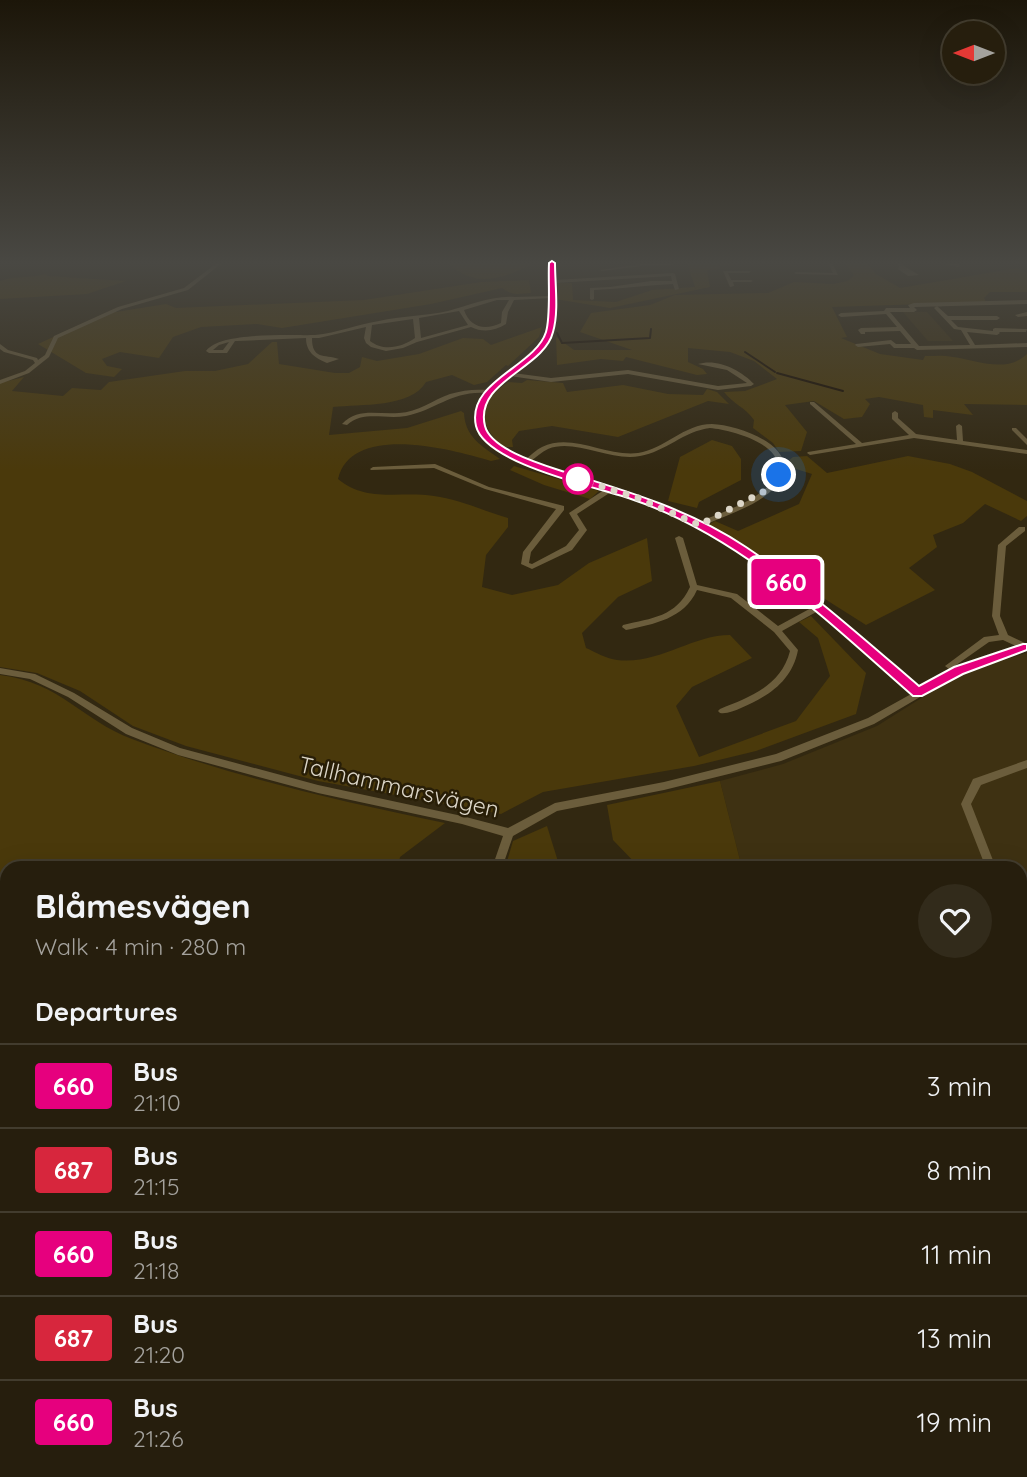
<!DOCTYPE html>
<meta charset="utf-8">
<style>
:root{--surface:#261e0d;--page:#322b1b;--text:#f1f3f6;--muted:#a4a29d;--line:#423c2e}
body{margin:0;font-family:Quicksand,sans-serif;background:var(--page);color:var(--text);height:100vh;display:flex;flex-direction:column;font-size:26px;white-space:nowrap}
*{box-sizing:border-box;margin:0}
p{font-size:23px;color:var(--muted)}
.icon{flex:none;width:38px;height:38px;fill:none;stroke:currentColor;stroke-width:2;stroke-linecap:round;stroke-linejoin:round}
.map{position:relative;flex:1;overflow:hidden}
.drawer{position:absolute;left:0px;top:861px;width:1027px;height:616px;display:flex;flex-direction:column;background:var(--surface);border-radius:21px 21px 0 0;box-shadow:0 7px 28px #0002,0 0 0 2px var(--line)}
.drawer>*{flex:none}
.badge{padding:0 14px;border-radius:5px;font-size:24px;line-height:46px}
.needle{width:46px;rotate:270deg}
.fabs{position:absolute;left:942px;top:21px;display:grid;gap:14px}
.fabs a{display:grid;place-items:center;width:63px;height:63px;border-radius:50%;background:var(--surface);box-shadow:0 7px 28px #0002,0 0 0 2px var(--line);font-size:35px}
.you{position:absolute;width:35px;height:35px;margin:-18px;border:5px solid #fff;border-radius:50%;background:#1a73e8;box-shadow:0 0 0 10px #1a73e833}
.map>.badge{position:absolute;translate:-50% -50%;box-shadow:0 0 0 4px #fff}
h2{padding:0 35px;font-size:26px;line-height:63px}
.round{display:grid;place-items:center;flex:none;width:74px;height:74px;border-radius:37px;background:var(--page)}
.overview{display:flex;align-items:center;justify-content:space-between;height:119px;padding:0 35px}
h1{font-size:33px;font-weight:700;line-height:52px}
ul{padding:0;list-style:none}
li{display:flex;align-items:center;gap:21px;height:84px;padding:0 35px;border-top:2px solid var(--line)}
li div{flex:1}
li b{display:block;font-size:26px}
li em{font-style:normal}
li .badge{min-width:77px;font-weight:700;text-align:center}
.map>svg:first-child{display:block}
.built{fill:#3e3112}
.green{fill:#4a390b}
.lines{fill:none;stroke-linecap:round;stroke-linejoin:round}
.stream{stroke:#180d00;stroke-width:2}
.minor{fill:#6b5d3c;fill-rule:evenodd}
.wall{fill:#5e4703}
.building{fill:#6d5303;stroke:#4c3a02;stroke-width:2}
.line{fill:#e6007e;stroke:#fff;stroke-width:2}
.walk{stroke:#dcd6c8;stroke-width:7;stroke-dasharray:0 12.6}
.stop-dot{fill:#fff;stroke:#e6007e;stroke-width:3.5}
.labels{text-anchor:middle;stroke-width:5;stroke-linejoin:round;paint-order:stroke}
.street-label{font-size:23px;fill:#dcd6c8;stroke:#281e07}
</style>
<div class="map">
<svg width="1027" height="1477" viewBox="0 0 1027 1477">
<rect width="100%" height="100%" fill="#322811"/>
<g class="built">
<polygon points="903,312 927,312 953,341 928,341"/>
<polygon points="1027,653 1027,1218 1020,1218 1020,868 742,868 720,781 783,764 877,726 961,673"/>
<polygon points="1020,1221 1027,1221 1027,1477 889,1477 887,1470 1020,1470"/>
</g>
<g class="green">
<path d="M449 263H534C506 278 475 290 449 263Z"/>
<polygon points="687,263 739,264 718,265 720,269 707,270 710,287 610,308 555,299 554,283 572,283 573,300 616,302 652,290 695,287"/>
<path d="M844 263H867L876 274 900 288 1017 268 1027 273V292H990L984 298 986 302 832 307 847 337 841 338 880 354 923 360 925 356C934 356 944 355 953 357 977 360 1006 374 1027 354V405L964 404 973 415 933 410V418L924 417 923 405 879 397 865 399 870 404 862 417 844 419 814 401 785 405 807 432 801 451 779 452 773 443 753 428 754 420C745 407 733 404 724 392L745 391 777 379 754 361 730 352 688 348V362L703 369 707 374 697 375 626 357 623 361 601 359 557 365 556 337 574 350H632L580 332 591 313 650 305 675 295 768 293 794 282 833 284 848 281 854 275Z"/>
<path d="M45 274 48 276 126 281 87 294 0 299V281C16 275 30 279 45 274Z"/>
<path d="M529 280 531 293C519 293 514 297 502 288L431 304 282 328 257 324 201 327 173 337 159 358 120 352 102 359 107 366 122 369 114 377 86 373 38 344 114 309 116 312 166 304 176 308 364 300 481 282Z"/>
<path d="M542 327 539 337 508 366 506 365 487 382 474 385 452 375 426 382C411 408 360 404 333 407L329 435 407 428 461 411 464 413C465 437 482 446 500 459L491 461C453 450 352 422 338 479 367 503 400 491 434 496 458 499 484 511 508 518V527L486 555 482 587 512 595 558 585 589 563 647 538 652 581 618 597 582 633 586 648C595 652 607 659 617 660 658 665 692 635 730 635L752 658 692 687 676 706 699 757 796 721 830 676 818 638 799 622 811 616 866 673 856 714 756 751 694 766 543 792 501 814 318 781 186 746 133 726 80 691 37 673 0 667V383L24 377 12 391 63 396 72 388 101 390 109 382 185 371H215L248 364 272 342H277L279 364 335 373H349L360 367 362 357 377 361 419 354 463 338 483 339 491 345Z"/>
<path d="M527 380 563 383 567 392 623 385 668 394 703 395 707 389 717 392 729 404 708 401 618 437 552 426 519 431 512 440 513 447H502C477 421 477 403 508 382L522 383Z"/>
<polygon points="712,440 732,446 741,459 741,480 699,502 697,508 668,501 680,457"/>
<polygon points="807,456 827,473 908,456 950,464 972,472 1027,501 1027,516 1021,521 985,504 963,523 933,535 937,547 909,568 935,590 866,625 708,525 715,521 738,531 799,504 812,474 783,465 793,457"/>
<polygon points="514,466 599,491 590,499 544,485 510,470"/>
<path d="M0 675C62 683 81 720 132 739 233 777 339 801 445 823L400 857 398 868H7V997L0 995Z"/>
<polygon points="720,781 742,868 640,868 613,840 607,805"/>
<polygon points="547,826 560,868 505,868 513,841"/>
<polygon points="7,1029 7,1470 32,1470 31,1477 0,1477 0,1038"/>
<polygon points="207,1470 880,1470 881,1477 205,1477"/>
</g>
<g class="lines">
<g class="stream">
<polyline points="557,333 562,343 650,338 651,329"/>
<polyline points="745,352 775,372"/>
<polyline points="777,373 843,391"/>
</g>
<g class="minor">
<polygon points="217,263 222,263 188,290 122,309 58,338 49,357 29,373 0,384 0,380 25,371 35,363 33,360 4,352 0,349 0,344 8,350 37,358 38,360 45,355 54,336 118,307 184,288"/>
<path d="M550 263H554L555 280 673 273 675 274 679 289 675 290 673 284C647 285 621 289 594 290V299L592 300 590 299V288L610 287 651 281H672L671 276 555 283C558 335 553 341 513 373L551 378 628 370 718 386 747 383 727 370 698 364C717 358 741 370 754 384L751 386 718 390 628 374 551 382 510 376C466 415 478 434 525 460 531 455 536 450 542 447 572 432 606 457 638 453 665 449 684 424 712 424 741 425 809 450 775 487 758 506 728 514 705 525 786 567 850 632 920 689L955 669 1018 647 1003 640 989 642 952 668 949 669 945 666 984 637 999 635 992 616 998 545 1019 527H1025V531L1006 546 1000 616 1008 635 1027 644V650L961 673 874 724 781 761 664 790 557 811 513 836 502 868H492L503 836 462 824 318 793 178 755 126 734 68 697 30 679 0 674V668L35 674 74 693 132 728 180 748 318 785 462 816 508 828 555 803 664 782 776 754 868 718 913 693 818 611 782 631 798 650C792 681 769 696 741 708 734 711 727 714 720 713L718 711 720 709C750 697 781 686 790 651L774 632 731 598 697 590C684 619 654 624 626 630L622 627 623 625C652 618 676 617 690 587L675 538 679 536 683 538 697 585 737 594 778 626 813 607C753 556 687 513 611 492L577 514 587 530 572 550 532 569 521 564 523 552 556 509 485 489 434 468 371 470 370 469 373 467 435 464 489 487 564 506V510L531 552 529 563 532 564 566 546 579 530 569 513 604 490C572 481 463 456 477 408 478 403 482 398 485 393 452 391 436 410 406 416 385 420 364 410 347 425L342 424C358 407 378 415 399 413 418 412 433 400 450 394 463 390 475 389 488 390L541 342C550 328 551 315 551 298L514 300 508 312 506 324C495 331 483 333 471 327L417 342 403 348 386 351 371 347 366 343 364 338 366 327 319 338H312C312 360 324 354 339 359L327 363C315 358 306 352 306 338L237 341H235L227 353H209L206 351C220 331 291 336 315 335 337 333 358 324 379 321 401 316 425 316 448 311 470 305 494 295 515 297L551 296 550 283 549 282 550 281ZM497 300H509L502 312 501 323C484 331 470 327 464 310ZM459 311 468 325 421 338 419 318ZM413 319 415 338C402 347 384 352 370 341L372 325ZM229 342 223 350H213L219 345ZM710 428C734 430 801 449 770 484 753 503 722 512 699 522L644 497 551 470 530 462C536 457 542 452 548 449 575 438 611 462 640 456 665 452 684 431 710 428Z"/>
<polygon points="672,263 673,264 671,265 642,266 602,271 600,270 641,264"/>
<polygon points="828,263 832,263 838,275 796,274 794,273 796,272 833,273"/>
<polygon points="897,263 901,263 904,266 919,275 908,276 898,269 899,267"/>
<polygon points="940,263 958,263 960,266 958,267"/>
<polygon points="723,271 751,271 749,273 728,273 731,280 751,280 753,281 751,282 733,282 734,286 730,287"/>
<polygon points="1027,300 1027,304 914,307 917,310 914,312 890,312 919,346 970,345 961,330 954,329 935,309 934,308 937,306 948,316 997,316 1000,318 997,320 951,320 958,327 993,331 993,329 995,328 1027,329 1026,332 999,332 1000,333 997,335 967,332 975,345 1027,343 1027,347 917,350 914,348 894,348 890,344 858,347 855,345 856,344 891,340 896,344 911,344 900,331 865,332 865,334 861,334 858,330 861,328 897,327 886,314 841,317 838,315 841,313 884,311 886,308 910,308 908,305 914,303"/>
<polygon points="1027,312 1027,316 1018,317 1015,315"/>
<polygon points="810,402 814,402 862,443 909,435 892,419 892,413 895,411 898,413 898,418 916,434 957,440 956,426 959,424 962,426 963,441 1027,450 1027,454 914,438 810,455 807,453 808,452 856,444 810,404"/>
<polygon points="1012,428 1016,428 1027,439 1027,445 1012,430"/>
<polygon points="1027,760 1027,768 981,785 971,804 996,868 986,868 961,804 973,779"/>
<polygon points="1020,928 1027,928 1027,940 1025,940 1027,945 1027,968 1023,966 1020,960"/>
<polygon points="174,1470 192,1470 190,1477 172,1477"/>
</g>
</g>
<polygon class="wall" points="902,1470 1020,1470 1027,1477 904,1477"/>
<polygon class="building" points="1020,1426 1027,1447 1027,1477 912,1477 910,1470 1020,1470"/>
<linearGradient id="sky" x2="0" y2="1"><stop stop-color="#1c1609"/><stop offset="0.56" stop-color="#494843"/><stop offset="1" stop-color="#494843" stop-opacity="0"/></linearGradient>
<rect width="1027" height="470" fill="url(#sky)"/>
<path class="line" d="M552 261 555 263C555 284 559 312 553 332 544 369 474 381 485 426 491 450 544 465 565 472 627 491 691 510 746 547 807 588 863 638 919 686L954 667 1023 644H1027V650L963 674 922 696H913C827 621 741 536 631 499 597 487 485 464 476 426 466 381 535 367 546 332 551 315 548 282 549 263Z"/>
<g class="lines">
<polyline class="walk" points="578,479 638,498 699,525 767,490 779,475"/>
</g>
<circle class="stop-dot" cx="578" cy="479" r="14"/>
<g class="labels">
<g class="street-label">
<text transform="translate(399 787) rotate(13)" y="8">Tallhammarsvägen</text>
</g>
</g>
</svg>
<div class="fabs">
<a><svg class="needle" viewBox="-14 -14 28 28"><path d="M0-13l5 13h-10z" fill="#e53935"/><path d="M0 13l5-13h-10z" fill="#a4a29d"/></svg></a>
</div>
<div class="you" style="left:779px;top:475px"></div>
<b class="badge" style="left:786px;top:582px;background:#e6007e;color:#fff">660</b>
<section class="drawer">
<div class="overview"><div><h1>Blåmesvägen</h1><p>Walk · 4 min · 280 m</p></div><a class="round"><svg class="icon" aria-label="heart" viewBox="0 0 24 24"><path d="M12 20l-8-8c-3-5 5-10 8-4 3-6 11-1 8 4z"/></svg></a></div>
<h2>Departures</h2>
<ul>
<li><span class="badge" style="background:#e6007e;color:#fff">660</span><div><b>Bus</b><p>21:10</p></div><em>3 min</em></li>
<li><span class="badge" style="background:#d7263d;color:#fff">687</span><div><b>Bus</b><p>21:15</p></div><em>8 min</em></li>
<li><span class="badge" style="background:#e6007e;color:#fff">660</span><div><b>Bus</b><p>21:18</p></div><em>11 min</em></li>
<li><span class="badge" style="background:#d7263d;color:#fff">687</span><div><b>Bus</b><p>21:20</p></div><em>13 min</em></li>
<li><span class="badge" style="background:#e6007e;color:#fff">660</span><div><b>Bus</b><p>21:26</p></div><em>19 min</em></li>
</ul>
</section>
</div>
